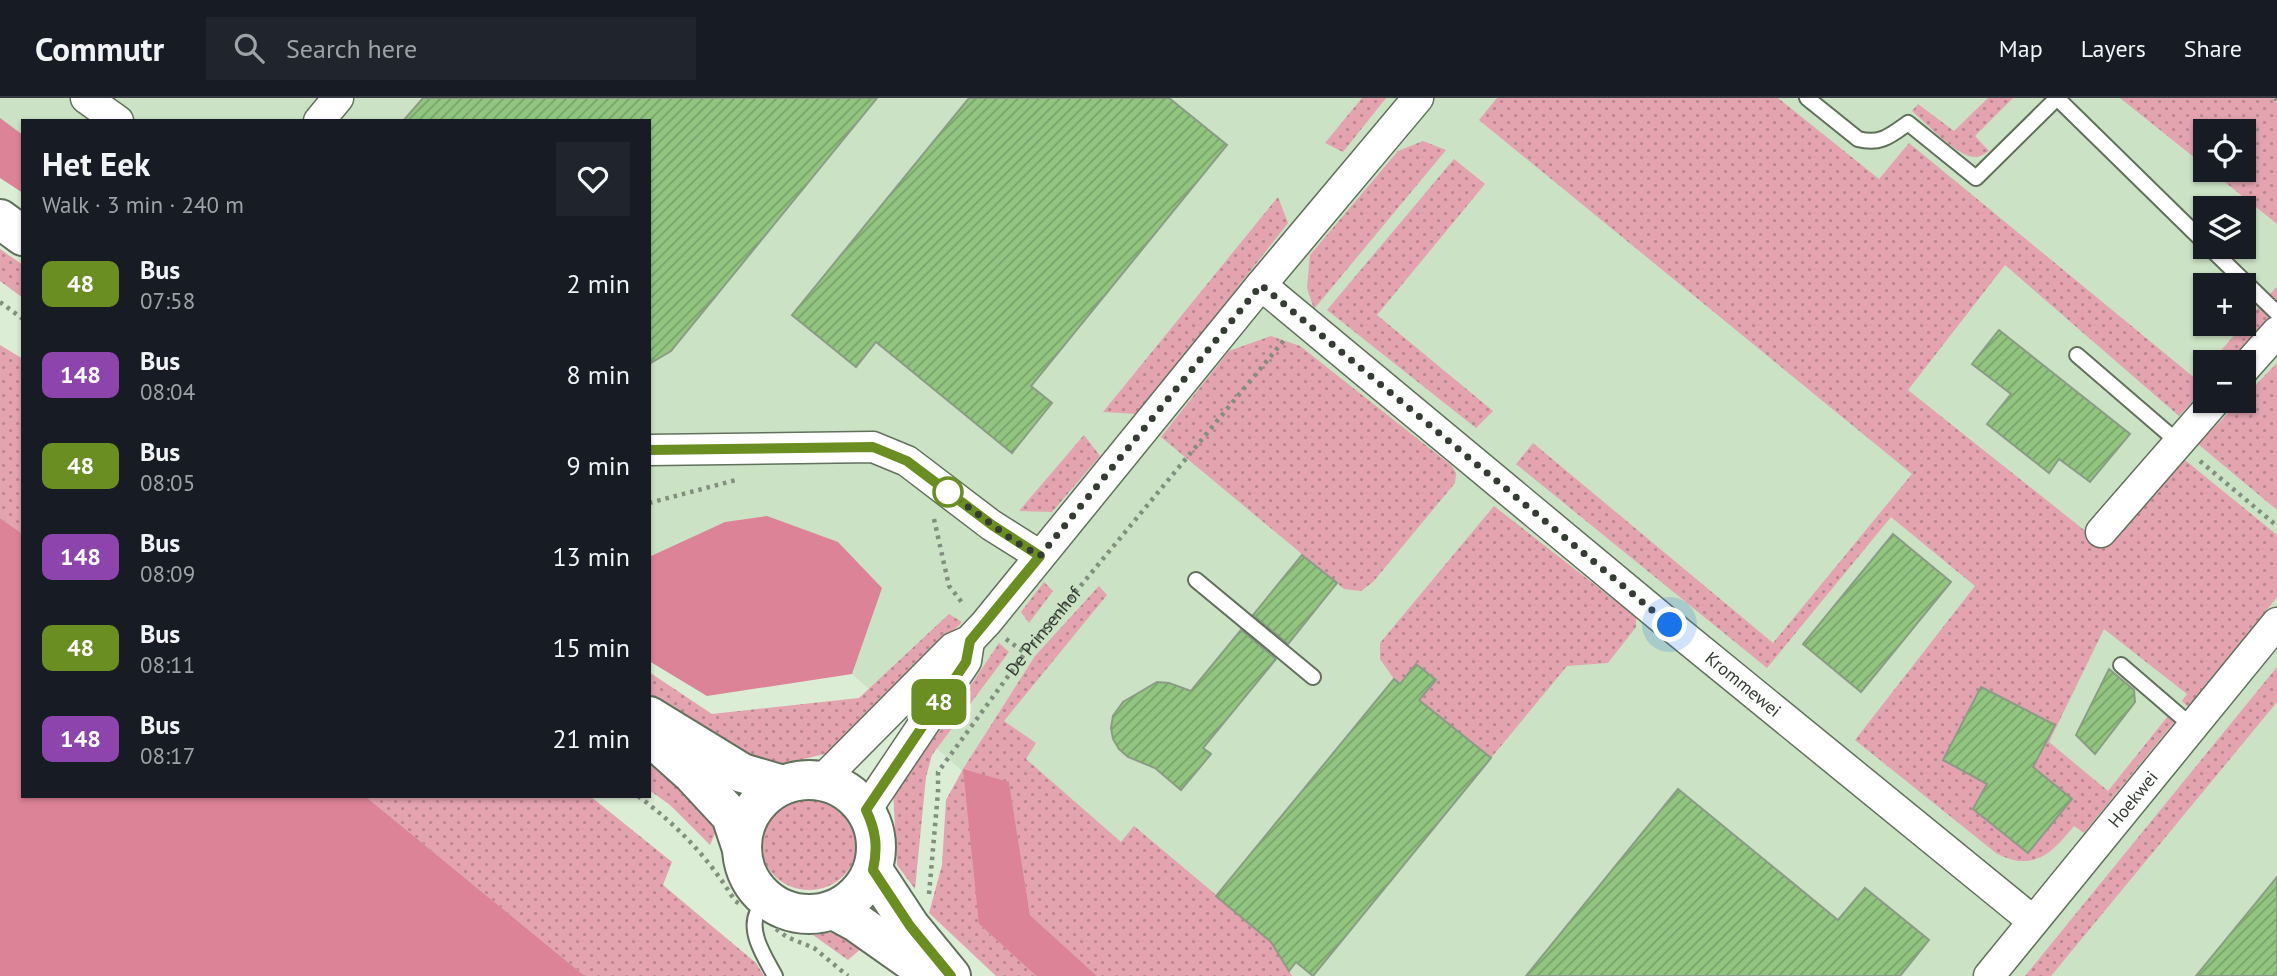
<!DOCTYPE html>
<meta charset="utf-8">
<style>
:root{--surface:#171b24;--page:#20242c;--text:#f1f3f6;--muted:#9ea1a6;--line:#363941}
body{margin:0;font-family:"PT Sans",sans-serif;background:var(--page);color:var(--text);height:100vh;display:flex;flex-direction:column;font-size:26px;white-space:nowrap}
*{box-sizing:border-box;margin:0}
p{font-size:23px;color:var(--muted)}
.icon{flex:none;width:38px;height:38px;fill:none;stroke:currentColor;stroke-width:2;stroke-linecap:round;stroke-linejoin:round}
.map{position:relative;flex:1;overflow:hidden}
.side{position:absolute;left:21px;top:21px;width:630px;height:679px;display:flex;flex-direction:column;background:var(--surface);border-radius:0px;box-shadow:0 2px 5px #0004}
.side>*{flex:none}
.badge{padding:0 14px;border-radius:10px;font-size:24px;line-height:46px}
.tools{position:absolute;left:2193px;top:21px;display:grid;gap:14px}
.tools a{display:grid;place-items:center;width:63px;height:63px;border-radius:0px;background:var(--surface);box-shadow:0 2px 5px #0004;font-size:35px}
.you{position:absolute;width:35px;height:35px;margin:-18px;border:5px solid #fff;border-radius:50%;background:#1a73e8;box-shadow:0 0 0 10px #1a73e833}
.map>.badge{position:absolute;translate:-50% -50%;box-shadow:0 0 0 4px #fff}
.round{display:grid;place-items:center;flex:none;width:74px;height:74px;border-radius:0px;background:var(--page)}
.head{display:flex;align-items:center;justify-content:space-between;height:119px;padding:0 21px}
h1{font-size:33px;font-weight:700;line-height:52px}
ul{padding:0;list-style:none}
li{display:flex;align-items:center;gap:21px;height:91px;padding:0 21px}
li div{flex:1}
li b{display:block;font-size:26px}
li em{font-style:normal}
li .badge{min-width:77px;font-weight:700;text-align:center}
header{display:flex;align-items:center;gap:42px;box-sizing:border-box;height:98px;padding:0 35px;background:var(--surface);border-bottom:2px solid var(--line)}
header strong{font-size:33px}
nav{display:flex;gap:38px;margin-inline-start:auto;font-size:24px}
.search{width:490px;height:63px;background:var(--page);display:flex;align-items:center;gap:18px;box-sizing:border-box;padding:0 24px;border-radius:0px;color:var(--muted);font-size:26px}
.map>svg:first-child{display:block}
.built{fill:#cbe2c4;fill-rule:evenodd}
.grass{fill:url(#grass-dots)}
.water{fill:#dc8397}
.building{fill:url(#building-hatch);stroke:#8b9c86;stroke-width:2}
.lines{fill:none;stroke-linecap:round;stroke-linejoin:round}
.lane-casing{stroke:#61715c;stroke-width:18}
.street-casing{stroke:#61715c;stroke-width:33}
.secondary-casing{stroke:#61715c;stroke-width:42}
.path{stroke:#828e7e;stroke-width:4.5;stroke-dasharray:3.5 5;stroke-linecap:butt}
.lane{stroke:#fff;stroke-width:14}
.street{stroke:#fff;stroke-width:30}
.secondary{stroke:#fff;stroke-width:38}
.line-casing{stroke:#fff;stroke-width:16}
.line{stroke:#6b8e23;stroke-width:10}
.walk{stroke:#353c33;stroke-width:7;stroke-dasharray:0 12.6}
.stop-dot{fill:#fff;stroke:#6b8e23;stroke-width:3.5}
.labels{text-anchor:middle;stroke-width:5;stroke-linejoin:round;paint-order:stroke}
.street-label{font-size:18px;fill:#353c33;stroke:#dbedd5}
</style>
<header>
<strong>Commutr</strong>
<div class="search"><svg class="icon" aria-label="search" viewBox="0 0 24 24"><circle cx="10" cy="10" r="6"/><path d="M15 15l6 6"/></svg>Search here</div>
<nav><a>Map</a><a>Layers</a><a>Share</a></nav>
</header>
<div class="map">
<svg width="2277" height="878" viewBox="0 0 2277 878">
<defs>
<pattern id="grass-dots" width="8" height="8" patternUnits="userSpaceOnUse" patternTransform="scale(1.75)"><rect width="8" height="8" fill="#e3a3af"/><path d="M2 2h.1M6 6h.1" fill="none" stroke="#b9868f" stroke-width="1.8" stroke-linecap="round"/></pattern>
<pattern id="building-hatch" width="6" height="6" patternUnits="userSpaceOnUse" patternTransform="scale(1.75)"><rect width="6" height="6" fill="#92c680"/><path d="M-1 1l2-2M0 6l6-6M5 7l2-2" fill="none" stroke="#78a269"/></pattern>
</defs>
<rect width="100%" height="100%" fill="#dbedd5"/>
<path class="built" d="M0 0H2277V878H1070L993 807 976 685 852 576 649 498V23H23V65L0 51ZM2205 33H2244V72H2205ZM2205 110H2244V149H2205ZM2205 187H2244V226H2205ZM2205 264H2244V303H2205Z"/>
<g class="grass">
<polygon points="1362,0 1386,0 1343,54 1325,45"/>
<path d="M1497 0H1778L1879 81 1909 45 2196 281 2205 271V290L2179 318 2005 167 1908 292 2103 447 2180 358 2277 437V499L2188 609 2182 603 2187 596 2104 531 2049 644 2108 693 2168 618 2174 624 2084 735 2074 728C2052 755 2033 775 1996 755L1855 642 1975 488 1891 419 1767 570 1516 366 1533 345 1773 545 1912 376 1479 22Z"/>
<path d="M1988 0H2013L1975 38 1989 53C1984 56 1980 59 1974 59 1958 59 1925 24 1912 13L1918 6 1954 33Z"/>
<polygon points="2120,0 2273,0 2277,6 2277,126 2210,72 2244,72 2244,33 2205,33 2205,68"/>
<polygon points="1423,43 1446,52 1314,211 1307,190 1310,157 1398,53"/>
<polygon points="1454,61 1485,86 1377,217 1493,313 1476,330 1327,212"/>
<polygon points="1278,99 1288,125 1138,316 1103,314"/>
<polygon points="0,151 23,167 23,200 0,183"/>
<polygon points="2277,188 2277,214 2230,264 2211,264"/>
<polygon points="1271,238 1300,248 1452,368 1456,375 1455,385 1373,484 1361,493 1344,491 1161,339 1229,253"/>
<polygon points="0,247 23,261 23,436 0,420"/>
<polygon points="2277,265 2277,412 2198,346 2240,303 2244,303 2244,299"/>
<polygon points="1084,337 1100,358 1052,414 1019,413"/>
<polygon points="1494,408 1636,519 1636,529 1608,565 1567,568 1491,660 1394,581 1380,561 1380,545"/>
<polygon points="1044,484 1053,493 1029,525 1021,514"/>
<polygon points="1099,488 1107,497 1004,623 1036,645 1026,661 1121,744 1134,728 1271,843 1292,878 1097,878 1030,817 1009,684 979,826 1036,878 996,878 929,815 942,767 946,702 963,671 1035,558"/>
<polygon points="949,516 962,524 872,618 825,656 769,669 649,602 649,574 712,616 859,600"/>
<polygon points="999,545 1009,554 932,657 926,679 915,791 897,767 893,692 945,626"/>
<polygon points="2277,569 2277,604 2051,878 2025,878"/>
<polygon points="649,660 719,726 710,747 670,707 649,692"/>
<circle cx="809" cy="743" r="49"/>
<polygon points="365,698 590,698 672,764 663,787 756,865 764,878 585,878"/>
<polygon points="833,834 863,849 848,862 813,837"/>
</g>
<g class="water">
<polygon points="0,20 23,37 23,95 0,80"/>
<polygon points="767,418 838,444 882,490 852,576 707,598 649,563 649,459 725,424"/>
<polygon points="0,420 23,436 23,698 365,698 585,878 0,878"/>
<polygon points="963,671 1009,684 1030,817 1097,878 1036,878 979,826"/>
</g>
<g class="building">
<polygon points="423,0 877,0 671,253 649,266 649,23 403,23"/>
<polygon points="969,0 1169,0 1227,47 1031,288 1052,305 1012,355 876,244 856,269 792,217"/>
<polygon points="1999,232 2130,336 2090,384 2059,361 2049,375 1987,326 2011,296 1972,266"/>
<polygon points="1893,436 1951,484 1861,594 1803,546"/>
<polygon points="1302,457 1337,485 1288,546 1253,517"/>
<polygon points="1241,532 1276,561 1203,650 1211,656 1181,692 1155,670 1128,659 1119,651 1113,641 1111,630 1113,618 1123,604 1157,584 1169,585 1191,593"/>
<polygon points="1416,566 1436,582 1419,602 1491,660 1313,878 1296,864 1289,873 1271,844 1216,798 1394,581 1400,586"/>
<polygon points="2109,571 2134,592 2135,604 2095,656 2076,637"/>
<polygon points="1981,589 2055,627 2033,669 2072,701 2028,755 1973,711 1987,686 1943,662"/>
<polygon points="1678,691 1838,822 1865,790 1929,842 1900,878 1526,878"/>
<polygon points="2277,779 2277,878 2196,878"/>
</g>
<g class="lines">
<defs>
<g id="lane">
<path d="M1807 0 1858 41C1880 47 1890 38 1908 25L1976 80 2057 0 2205 145"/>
<polyline points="2209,149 2277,215"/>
<polyline points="2077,257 2178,344"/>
<polyline points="1196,482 1313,579"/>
<polyline points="2121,567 2193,629"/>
<path d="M766 801C763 805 759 810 757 815 748 835 766 861 775 878"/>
</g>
<g id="street">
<polyline points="86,0 118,23"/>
<polyline points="319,23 338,0"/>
<path id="s2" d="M1261 187 1670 527 2033 823"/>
<polyline points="2244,271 2277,234"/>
<polyline points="649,352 873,349 907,363 991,427 1040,458"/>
<polyline points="2101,434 2215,303"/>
<polyline points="822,682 953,550 969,543 986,525 1261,187 1418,0"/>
<polyline points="866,712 966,563 969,543"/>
<path id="s3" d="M1989 878 2277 525"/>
</g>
<g id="secondary">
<polyline points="0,121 23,138"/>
<polyline points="649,618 742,675 783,687"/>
<polyline points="653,641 693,677 731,718 741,748"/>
<circle cx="809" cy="749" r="67"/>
<polyline points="873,772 910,828 951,878"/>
<polyline points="834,812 856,824 931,877"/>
</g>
</defs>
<use href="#lane" class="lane-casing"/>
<use href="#street" class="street-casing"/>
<use href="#secondary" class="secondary-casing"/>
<g class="path">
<polyline points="2275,0 2277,2"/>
<polyline points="0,204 23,221"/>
<polyline points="2200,363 2277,428"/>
<polyline points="649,405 736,382"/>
<polyline points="934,421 949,488 964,507"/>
<polyline points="1006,541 1025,555"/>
<path d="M638 698C678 728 709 760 735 803L740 806"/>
<path id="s1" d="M929 796 938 694V674L1025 555 1285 241"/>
<polyline points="776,831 787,839 814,850 848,878"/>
</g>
<use href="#lane" class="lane"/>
<use href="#street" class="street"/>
<use href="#secondary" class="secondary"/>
</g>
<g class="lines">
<defs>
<path id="line" d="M649 352 873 349 907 363 992 427 1040 458 970 543 966 564 866 712C876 733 878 749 873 772L910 828 951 878"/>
</defs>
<use href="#line" class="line-casing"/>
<use href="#line" class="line"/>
<polyline class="walk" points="948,394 1014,443 1040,458 1261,187 1670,527"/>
</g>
<circle class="stop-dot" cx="948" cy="394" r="14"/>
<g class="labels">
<g class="street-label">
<text dy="6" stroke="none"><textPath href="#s1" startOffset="298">De Prinsenhof</textPath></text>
<text dy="6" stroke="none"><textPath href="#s2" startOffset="626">Krommewei</textPath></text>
<text dy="6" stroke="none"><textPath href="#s3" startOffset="228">Hoekwei</textPath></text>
</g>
</g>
</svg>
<div class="tools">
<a><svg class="icon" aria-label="locate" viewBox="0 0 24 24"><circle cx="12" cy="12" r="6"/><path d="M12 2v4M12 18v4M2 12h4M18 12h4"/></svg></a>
<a><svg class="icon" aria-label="layers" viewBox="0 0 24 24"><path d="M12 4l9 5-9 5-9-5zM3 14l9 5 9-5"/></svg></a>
<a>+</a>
<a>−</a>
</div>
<div class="you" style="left:1670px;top:527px"></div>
<b class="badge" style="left:939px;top:604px;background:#6b8e23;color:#fff">48</b>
<section class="side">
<div class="head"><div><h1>Het Eek</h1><p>Walk · 3 min · 240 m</p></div><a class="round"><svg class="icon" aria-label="heart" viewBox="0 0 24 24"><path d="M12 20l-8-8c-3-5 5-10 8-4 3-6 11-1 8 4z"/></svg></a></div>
<ul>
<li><span class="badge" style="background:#6b8e23;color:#fff">48</span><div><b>Bus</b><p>07:58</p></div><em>2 min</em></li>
<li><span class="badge" style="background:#8e44ad;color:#fff">148</span><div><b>Bus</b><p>08:04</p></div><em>8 min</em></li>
<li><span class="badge" style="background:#6b8e23;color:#fff">48</span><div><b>Bus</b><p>08:05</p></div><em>9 min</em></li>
<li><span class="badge" style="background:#8e44ad;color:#fff">148</span><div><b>Bus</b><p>08:09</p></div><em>13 min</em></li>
<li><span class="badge" style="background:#6b8e23;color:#fff">48</span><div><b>Bus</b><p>08:11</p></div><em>15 min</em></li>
<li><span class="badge" style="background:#8e44ad;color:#fff">148</span><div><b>Bus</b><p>08:17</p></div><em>21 min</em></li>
</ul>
</section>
</div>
